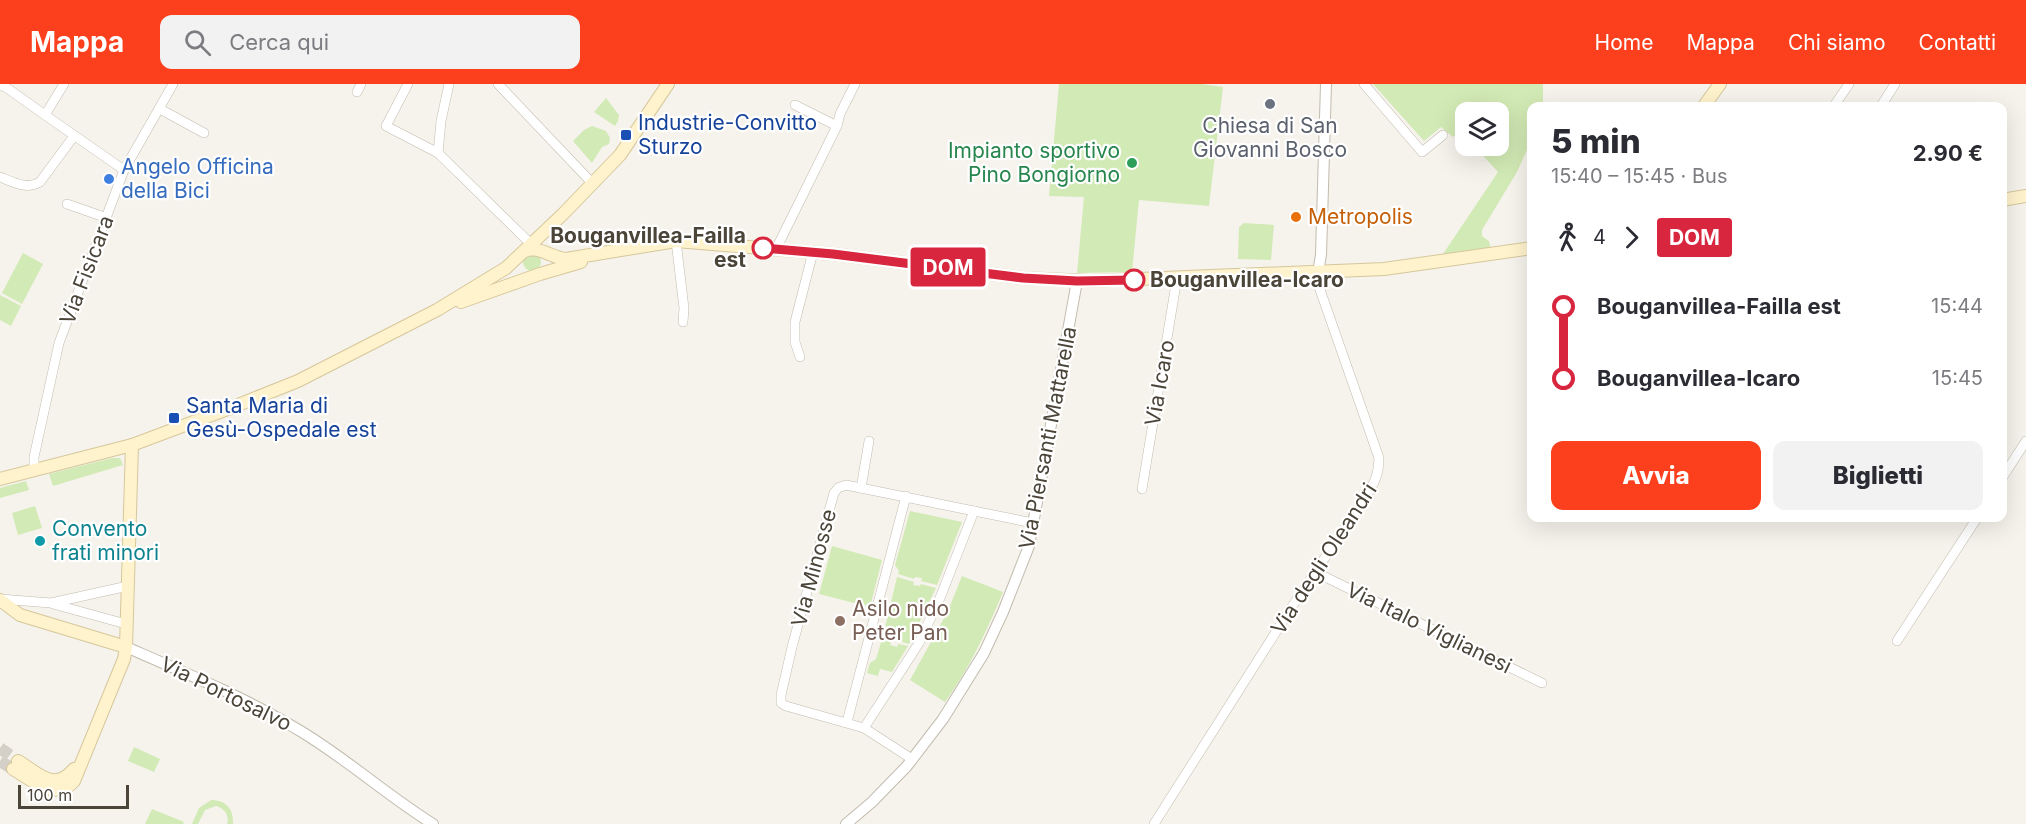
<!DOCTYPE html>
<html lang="it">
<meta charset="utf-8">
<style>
:root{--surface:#fff;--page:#f2f2f3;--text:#2b2b33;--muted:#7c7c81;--accent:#fc3f1d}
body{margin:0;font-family:Inter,sans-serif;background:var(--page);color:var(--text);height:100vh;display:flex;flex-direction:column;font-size:22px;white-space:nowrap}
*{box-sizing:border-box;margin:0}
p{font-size:20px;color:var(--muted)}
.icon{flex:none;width:33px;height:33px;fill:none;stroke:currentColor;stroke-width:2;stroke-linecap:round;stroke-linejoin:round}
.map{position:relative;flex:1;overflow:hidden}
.panel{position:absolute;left:1527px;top:18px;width:480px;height:420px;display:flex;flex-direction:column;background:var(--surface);border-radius:12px;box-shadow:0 6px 24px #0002}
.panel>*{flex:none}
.badge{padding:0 12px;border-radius:4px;font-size:21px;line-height:39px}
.buttons{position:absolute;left:1455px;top:18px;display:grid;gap:12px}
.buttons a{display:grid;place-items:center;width:54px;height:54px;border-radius:12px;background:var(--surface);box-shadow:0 6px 24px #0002;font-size:30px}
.scale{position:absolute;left:18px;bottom:15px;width:111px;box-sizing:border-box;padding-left:6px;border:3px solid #4b4439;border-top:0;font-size:16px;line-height:21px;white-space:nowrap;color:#4b4439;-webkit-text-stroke:4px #fff;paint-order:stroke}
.map>.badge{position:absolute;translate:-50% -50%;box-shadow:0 0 0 3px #fff}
.legs{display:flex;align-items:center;gap:9px;height:66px;padding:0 24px;font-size:20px}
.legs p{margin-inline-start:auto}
.headline{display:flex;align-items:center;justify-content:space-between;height:102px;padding:0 24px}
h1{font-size:33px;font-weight:800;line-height:45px}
.action{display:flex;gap:12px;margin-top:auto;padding:12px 24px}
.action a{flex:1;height:69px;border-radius:12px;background:var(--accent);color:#fff;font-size:24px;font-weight:800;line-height:69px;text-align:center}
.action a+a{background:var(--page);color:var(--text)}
ul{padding:0 24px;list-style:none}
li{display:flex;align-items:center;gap:21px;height:72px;font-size:22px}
li i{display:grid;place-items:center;width:9px;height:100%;margin:0 8px;background:currentColor}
li i::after{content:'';width:15px;height:15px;margin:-8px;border:4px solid;border-radius:50%;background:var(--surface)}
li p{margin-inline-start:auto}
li:first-child i{background:linear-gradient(#0000 50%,currentColor 0)}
li:last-child i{background:linear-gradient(currentColor 50%,#0000 0)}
header{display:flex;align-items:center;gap:36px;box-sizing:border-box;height:84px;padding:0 30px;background:var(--accent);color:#fff}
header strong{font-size:28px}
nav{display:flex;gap:33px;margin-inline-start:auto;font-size:21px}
.search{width:420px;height:54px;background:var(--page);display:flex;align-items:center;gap:15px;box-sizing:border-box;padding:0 21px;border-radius:12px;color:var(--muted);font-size:22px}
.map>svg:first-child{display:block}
.green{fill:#d2eab5}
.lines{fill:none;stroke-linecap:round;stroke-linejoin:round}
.secondary-tunnel{stroke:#d4d0c8;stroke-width:12;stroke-dasharray:12 6;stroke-linecap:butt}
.minor-casing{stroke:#c2bbae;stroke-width:10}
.tertiary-casing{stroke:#c2bbae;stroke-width:12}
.secondary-casing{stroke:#d6c79b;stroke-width:14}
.minor{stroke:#fff;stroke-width:9}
.tertiary{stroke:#fff;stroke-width:10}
.secondary{stroke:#fff3cd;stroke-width:12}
.line-1-casing{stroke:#fff;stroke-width:14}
.line-1{stroke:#d7263d;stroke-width:9}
.worship-dot{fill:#6b7280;stroke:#fff;stroke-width:2}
.transit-dot{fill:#1a4fb4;stroke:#fff;stroke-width:2}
.leisure-dot{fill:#2e9e5b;stroke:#fff;stroke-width:2}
.shop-dot{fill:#3f7fe0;stroke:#fff;stroke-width:2}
.food-dot{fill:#e8710a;stroke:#fff;stroke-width:2}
.stop-1-dot{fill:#fff;stroke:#d7263d;stroke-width:3}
.culture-dot{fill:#0f9aa8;stroke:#fff;stroke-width:2}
.education-dot{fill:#8d6e63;stroke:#fff;stroke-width:2}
.labels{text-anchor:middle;stroke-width:4.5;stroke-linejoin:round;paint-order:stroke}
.transit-label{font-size:21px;fill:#164399;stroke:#fff;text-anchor:start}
.worship-label{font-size:21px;fill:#5b616d;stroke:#fff}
.leisure-label{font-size:21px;fill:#27864d;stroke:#fff;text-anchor:end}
.shop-label{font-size:21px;fill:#366cbe;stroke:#fff;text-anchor:start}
.food-label{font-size:21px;fill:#c56008;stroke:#fff;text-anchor:start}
.stop-label{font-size:21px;font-weight:bold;fill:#4b4439;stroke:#fff;text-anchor:end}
.street-label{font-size:21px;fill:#4b4439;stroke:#fff}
.culture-label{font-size:21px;fill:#0d838f;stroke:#fff;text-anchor:start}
.education-label{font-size:21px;fill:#785e54;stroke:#fff;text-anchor:start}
</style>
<header>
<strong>Mappa</strong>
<div class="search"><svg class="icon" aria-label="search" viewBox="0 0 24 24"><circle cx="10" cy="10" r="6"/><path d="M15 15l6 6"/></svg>Cerca qui</div>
<nav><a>Home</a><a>Mappa</a><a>Chi siamo</a><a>Contatti</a></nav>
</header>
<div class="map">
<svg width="2026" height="740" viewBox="0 0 2026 740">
<rect width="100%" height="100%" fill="#f6f3ec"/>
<g class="green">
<polygon points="1059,0 1202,0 1223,3 1209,122 1139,116 1132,188 1077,189 1084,113 1049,112"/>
<polygon points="1373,0 1543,0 1543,22 1532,22 1531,57 1517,88 1482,146 1482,152 1489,157 1491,165 1443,170 1498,88 1474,62 1498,62 1498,28 1466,28 1465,52 1461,47 1453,53 1441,43 1424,57"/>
<polygon points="606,14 619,31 618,37 615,42 594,28"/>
<polygon points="592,42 606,47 610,54 609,60 602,63 592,79 573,57 584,46"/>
<polygon points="1244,139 1274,141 1271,176 1238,175 1239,143"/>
<circle cx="532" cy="178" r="9"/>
<polygon points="23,169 43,180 22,220 2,209"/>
<polygon points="0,211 21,222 11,242 0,236"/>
<polygon points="112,374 120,374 123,381 53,402 49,390"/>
<polygon points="26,397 29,406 0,414 0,404"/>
<polygon points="35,422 42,444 18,451 12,429"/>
<polygon points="910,427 962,438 937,501 921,497 922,494 915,493 914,495 898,490 899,487 895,481"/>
<polygon points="832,462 882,476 870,523 819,510"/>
<path d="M962 492 1003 508C987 546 970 584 945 618L910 596 948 527Z"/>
<polygon points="897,493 914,498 913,501 920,502 921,500 936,504 909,560 899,557 899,554 893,552 892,555 883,552"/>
<polygon points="882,555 891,558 890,561 897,563 898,560 908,562 892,588 880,585 878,592 867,589 870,579 876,575"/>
<polygon points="134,663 160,675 154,688 128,677"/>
<path d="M211 716C226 716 234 725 233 740H227C230 731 224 724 216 722L205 726 198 740H192L199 724Z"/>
<polygon points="152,725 184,738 183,740 145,740"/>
</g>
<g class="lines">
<g class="secondary-tunnel">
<polyline points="0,664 18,677"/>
<polyline points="0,677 13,685"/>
</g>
<defs>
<g id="minor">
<polyline points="64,0 45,31 124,86"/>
<polyline points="408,0 386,42 438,69 531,160"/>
<polyline points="498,0 593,100"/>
<polyline points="1364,0 1422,68 1443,51"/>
<polyline points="0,1 7,4 45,31"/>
<polyline points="357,8 361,0"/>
<polyline points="795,21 837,42"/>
<polyline points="1834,22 1849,0"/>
<polyline points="1881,22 1895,0"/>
<polyline points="160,25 204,49"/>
<polyline points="438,69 441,37 449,0"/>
<path d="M0 93C13 98 27 106 40 98L74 52"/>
<polyline points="67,120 107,134"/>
<polyline points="676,157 684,224 683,238"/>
<polyline points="776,165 837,42 840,30 855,0"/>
<polyline points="800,273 795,258 795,238 813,168"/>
<polyline points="34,385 34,373 59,259 124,86 173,0"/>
<polyline points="2002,394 2026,357"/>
<polyline points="861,404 869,357"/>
<polyline points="1142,405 1177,194"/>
<polyline points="1315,488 1542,599"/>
<polyline points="0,515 51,519 128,502"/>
<polyline points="53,520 126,540"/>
<polyline points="1897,557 1977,434"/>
<polyline points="847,638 906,412"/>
<polyline points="864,644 919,559 940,514 974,427"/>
<polyline points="912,675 864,644 786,622 781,619 781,611 792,563 834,409 838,404 846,401 1033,439"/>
<path d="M1154 740 1293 521 1367 411C1375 398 1379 389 1379 374L1318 200V188"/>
</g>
<g id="tertiary">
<polyline points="1318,188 1321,171 1326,0"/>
<path d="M126 563C186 589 246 614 302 648 348 676 388 712 433 740"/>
<polyline points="846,740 872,718 907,682 943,635 984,569 1003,528 1029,462 1077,197"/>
</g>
<g id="secondary">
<polyline points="1704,22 1720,0"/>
<polyline points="2002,116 2026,112"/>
<path d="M525 167C538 161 552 174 566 175L676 157 833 170 1023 194 1090 197 1384 185 1532 164"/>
<polyline points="461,218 540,190 581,178"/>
<polyline points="0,395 132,361 228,325 298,297 437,226 506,184 563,130 620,71 668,0"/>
<polyline points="0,516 20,531 126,563"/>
<path d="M18 677C38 689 54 709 74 685"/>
<path d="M13 685C32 696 56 718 74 697L124 575 126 563 132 361"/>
</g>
</defs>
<use href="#minor" class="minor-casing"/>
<use href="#tertiary" class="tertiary-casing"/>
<use href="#secondary" class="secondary-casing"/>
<use href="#minor" class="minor"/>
<use href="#tertiary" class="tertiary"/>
<use href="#secondary" class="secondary"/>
</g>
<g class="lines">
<defs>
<polyline id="line-1" points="763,164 833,170 1023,194 1077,197 1134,196"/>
</defs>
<use href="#line-1" class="line-1-casing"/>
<use href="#line-1" class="line-1"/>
</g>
<circle class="worship-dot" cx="1270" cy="20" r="6"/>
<g class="transit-dot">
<rect x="620" y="45" width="12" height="12" rx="3"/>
<rect x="168" y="328" width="12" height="12" rx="3"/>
</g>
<circle class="leisure-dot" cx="1132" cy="79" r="6"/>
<circle class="shop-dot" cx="109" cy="95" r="6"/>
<circle class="food-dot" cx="1296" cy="133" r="6"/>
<g class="stop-1-dot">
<circle cx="763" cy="164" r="10"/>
<circle cx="1134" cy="196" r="10"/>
</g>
<circle class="culture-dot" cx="40" cy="457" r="6"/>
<circle class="education-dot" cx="840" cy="537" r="6"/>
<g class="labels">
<g class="transit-label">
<text x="638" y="46">Industrie-Convitto<tspan x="638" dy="24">Sturzo</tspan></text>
<text x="186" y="329">Santa Maria di<tspan x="186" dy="24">Gesù-Ospedale est</tspan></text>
</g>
<g class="worship-label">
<text x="1270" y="49">Chiesa di San<tspan x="1270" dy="24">Giovanni Bosco</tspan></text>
</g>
<g class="leisure-label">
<text x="1120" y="74">Impianto sportivo<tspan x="1120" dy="24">Pino Bongiorno</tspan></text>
</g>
<g class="shop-label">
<text x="121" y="90">Angelo Officina<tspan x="121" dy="24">della Bici</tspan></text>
</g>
<g class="food-label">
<text x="1308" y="140">Metropolis</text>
</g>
<g class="stop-label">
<text x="746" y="159">Bouganvillea-Failla<tspan x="746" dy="24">est</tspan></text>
<text x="1150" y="203" text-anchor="start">Bouganvillea-Icaro</text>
</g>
<g class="street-label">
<text transform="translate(87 186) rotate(-69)" y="7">Via Fisicara</text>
<text transform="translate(1160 299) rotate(-80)" y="7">Via Icaro</text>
<text transform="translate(1048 354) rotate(-79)" y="7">Via Piersanti Mattarella</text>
<text transform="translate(1324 475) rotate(-57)" y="7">Via degli Oleandri</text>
<text transform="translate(814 484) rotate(-75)" y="7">Via Minosse</text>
<text transform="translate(1429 544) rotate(26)" y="7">Via Italo Viglianesi</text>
<text transform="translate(226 610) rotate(26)" y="7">Via Portosalvo</text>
</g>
<g class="culture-label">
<text x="52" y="452">Convento<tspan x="52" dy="24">frati minori</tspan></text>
</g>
<g class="education-label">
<text x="852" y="532">Asilo nido<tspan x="852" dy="24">Peter Pan</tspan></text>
</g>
</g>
</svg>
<div class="buttons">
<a><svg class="icon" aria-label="layers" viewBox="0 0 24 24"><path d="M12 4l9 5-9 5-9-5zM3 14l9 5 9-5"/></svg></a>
</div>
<div class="scale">100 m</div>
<b class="badge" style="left:948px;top:183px;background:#d7263d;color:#fff">DOM</b>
<section class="panel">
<div class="headline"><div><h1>5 min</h1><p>15:40 – 15:45 · Bus</p></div><b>2.90 €</b></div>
<div class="legs"><svg class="icon" aria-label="walk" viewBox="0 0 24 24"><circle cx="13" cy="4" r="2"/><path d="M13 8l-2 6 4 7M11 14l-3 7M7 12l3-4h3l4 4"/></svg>4<svg class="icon" aria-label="forward" viewBox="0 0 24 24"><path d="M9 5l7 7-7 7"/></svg><b class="badge" style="background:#d7263d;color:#fff">DOM</b></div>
<ul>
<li><i style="color:#d7263d"></i><b>Bouganvillea-Failla est</b><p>15:44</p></li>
<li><i style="color:#d7263d"></i><b>Bouganvillea-Icaro</b><p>15:45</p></li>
</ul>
<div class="action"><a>Avvia</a><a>Biglietti</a></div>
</section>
</div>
